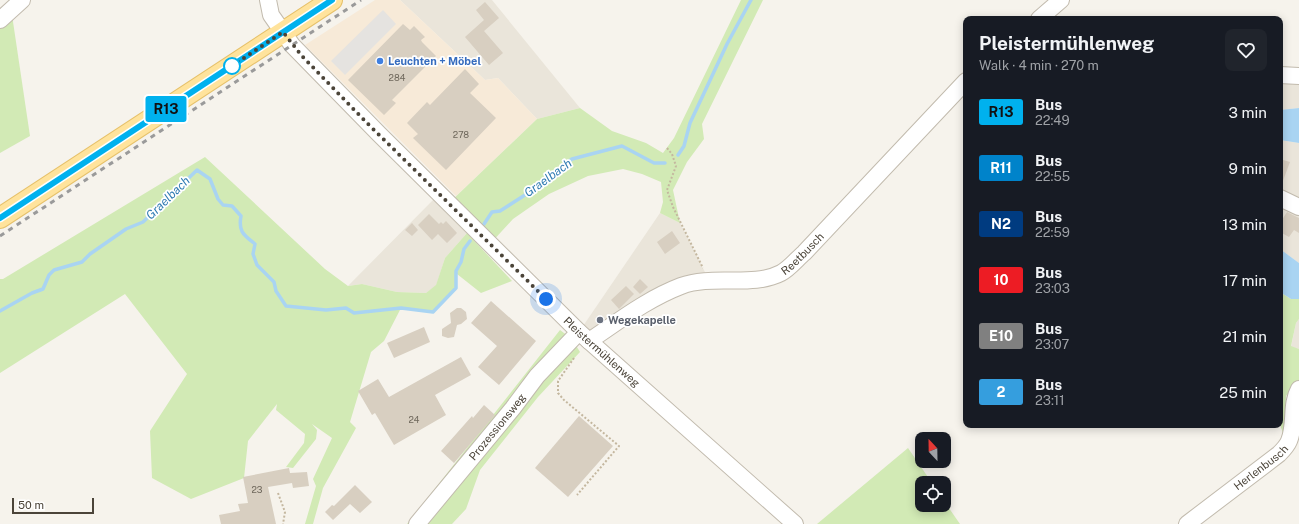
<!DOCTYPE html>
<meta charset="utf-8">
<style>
:root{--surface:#171b24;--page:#20242c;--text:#f1f3f6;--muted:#9ea1a6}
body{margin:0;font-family:"Public Sans",sans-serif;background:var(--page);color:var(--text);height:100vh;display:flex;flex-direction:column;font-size:15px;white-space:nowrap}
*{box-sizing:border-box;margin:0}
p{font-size:13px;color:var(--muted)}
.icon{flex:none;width:22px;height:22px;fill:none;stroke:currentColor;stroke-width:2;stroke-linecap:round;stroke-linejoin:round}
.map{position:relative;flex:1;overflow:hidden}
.details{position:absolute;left:963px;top:16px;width:320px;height:412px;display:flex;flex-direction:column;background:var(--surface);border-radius:8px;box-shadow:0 2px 10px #0003}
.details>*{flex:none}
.badge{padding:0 8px;border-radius:3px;font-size:14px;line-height:26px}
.needle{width:26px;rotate:338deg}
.tools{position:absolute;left:915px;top:432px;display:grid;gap:8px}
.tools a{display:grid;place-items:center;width:36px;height:36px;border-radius:8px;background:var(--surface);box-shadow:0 2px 10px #0003;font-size:20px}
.scale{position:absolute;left:12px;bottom:10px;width:82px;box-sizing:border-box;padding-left:4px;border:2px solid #4b4439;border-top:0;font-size:11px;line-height:14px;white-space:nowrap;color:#4b4439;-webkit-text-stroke:3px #fff;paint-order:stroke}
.you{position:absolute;width:20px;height:20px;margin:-10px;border:3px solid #fff;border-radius:50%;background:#1a73e8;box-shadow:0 0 0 6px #1a73e833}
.map>.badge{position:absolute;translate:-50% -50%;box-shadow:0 0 0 2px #fff}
.round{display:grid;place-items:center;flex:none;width:42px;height:42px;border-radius:8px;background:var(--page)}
.head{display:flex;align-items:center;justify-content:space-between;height:68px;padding:0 16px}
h1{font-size:19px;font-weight:700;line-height:30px}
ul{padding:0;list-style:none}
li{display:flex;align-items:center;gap:12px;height:56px;padding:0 16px}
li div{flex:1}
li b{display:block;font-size:15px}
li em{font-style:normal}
li .badge{min-width:44px;font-weight:700;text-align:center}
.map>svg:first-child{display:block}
.residential{fill:#eae5da}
.commercial{fill:#f7ead8}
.green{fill:#d2eab5}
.parking{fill:#e5e3e0}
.water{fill:#a9d4f2}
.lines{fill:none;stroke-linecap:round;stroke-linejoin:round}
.stream{stroke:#a9d4f2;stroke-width:3.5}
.building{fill:#d8cfc1}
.minor-casing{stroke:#c2bbae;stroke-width:18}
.major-casing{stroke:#e6c16a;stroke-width:22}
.path{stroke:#c4b79f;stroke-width:2;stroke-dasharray:2 2;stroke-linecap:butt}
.minor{stroke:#fff;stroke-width:16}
.major{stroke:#ffe39c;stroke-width:20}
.rail{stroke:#9a9a9a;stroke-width:3;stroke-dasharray:5 5;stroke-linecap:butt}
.line-casing{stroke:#fff;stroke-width:9}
.line{stroke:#00b1ee;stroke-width:6}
.walk{stroke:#4b4439;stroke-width:4;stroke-dasharray:0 7.2}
.shop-dot{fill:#3f7fe0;stroke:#fff;stroke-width:1.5}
.stop-dot{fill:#fff;stroke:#00b1ee;stroke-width:2}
.worship-dot{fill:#6b7280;stroke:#fff;stroke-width:1.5}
.labels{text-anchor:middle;stroke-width:3.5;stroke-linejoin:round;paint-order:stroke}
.number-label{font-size:9px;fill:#6e675b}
.shop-label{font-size:11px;font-weight:bold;fill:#366cbe;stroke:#fff;text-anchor:start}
.street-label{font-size:11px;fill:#4b4439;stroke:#fff}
.worship-label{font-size:11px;font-weight:bold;fill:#5b616d;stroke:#fff;text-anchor:start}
.water-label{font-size:12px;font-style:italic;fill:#2e7ab2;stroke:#fff}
</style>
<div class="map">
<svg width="1299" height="524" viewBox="0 0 1299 524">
<rect width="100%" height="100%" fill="#f6f3ec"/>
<g class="residential">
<polygon points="400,0 492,0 580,108 537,119 498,78 485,80"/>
<polygon points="1280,70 1299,71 1299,108 1280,110"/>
<polygon points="1280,140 1299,143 1299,263 1280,249"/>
<polygon points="434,199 467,233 445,258 436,286 426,293 397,292 362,284 348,286"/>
<polygon points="660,213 680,223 709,280 682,286 589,341 579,332"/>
<polygon points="1299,319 1299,349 1291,347 1296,323"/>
</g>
<polygon class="commercial" points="375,0 400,0 485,80 498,78 537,119 456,196 305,45"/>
<g class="green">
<polygon points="741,0 763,0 702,124 704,139 687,162 673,190 680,223 660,213 663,202 661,182 642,174 623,169 588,176 549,194 513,219 490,244 449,203 537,119 580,108 612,131 646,143 663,153 674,138"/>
<polygon points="12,15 30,136 0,153 0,25"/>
<polygon points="205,157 325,269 348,286 362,284 397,292 426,293 436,285 445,258 467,233 512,281 481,293 457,274 456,288 433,312 401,308 384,341 371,352 350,422 356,428 323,488 313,524 305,524 316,486 313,479 332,438 312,424 317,430 316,439 293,468 286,467 304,443 305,434 276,410 277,404 248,441 244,478 191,499 152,478 150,431 187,374 125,294 0,373 0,279 3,279"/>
<polygon points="1280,292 1291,299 1299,299 1299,319 1296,323 1291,346 1299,349 1299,380 1286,396 1285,438 1280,425"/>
<polygon points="560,330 572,339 580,352 538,397 480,470 466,509 452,524 407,524"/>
<polygon points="908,448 932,483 922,483 922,505 944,505 944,501 960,524 817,524"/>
</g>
<polygon class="parking" points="383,10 396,24 345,75 331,61"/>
<g class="water">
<polygon points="1299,108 1299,143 1280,140 1280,110"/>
<polygon points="1280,249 1299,263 1299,299 1291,299 1280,292"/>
</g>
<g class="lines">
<g class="stream">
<polyline points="678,155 684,146 690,123 727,44 751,0"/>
<polyline points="484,224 492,212 500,211 525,195 572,159 622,146 654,163 665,163"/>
<path d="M0 311 32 293 43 289 49 275 54 270 82 262 90 254 126 229 143 222 197 170 210 179 218 199 223 205 232 206 241 216C238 232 244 235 255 244L253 254 257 265 274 282 276 291 286 306 326 310 346 308 354 313 401 308 433 312 456 288V271L461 262 464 249 470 241"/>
</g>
</g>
<g class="building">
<polygon points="485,2 499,18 484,31 503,53 489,65 465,37 484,20 476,10"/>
<polygon points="403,24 410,30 414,26 425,37 421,40 422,42 436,56 392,100 396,103 384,115 348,80"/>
<polygon points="465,69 479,84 470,93 496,118 446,170 413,138 418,134 407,123 427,102 430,105"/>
<polygon points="1280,159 1290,162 1281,186 1280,186"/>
<polygon points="1287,212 1299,218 1299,233 1294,230 1289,237 1280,232 1280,223"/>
<polygon points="429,214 439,224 441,222 443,224 446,221 457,233 447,243 438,234 432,240 418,225"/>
<polygon points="412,223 418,230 412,236 405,230"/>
<polygon points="672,231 680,243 665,254 657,242"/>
<polygon points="640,279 648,287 640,294 633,287"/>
<polygon points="626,286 634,294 619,309 611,300"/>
<polygon points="491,301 536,341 499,385 478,367 497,346 471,323"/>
<polygon points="457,308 461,308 466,312 467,319 461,324 457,325 454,337 448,338 442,336 442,329 451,323 450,313"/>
<polygon points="424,327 430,342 394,358 387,343"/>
<polygon points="461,357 471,375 435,395 446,415 394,445 375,413 372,415 358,391 378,379 389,397"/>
<polygon points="484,405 495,415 454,463 441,451 472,416 473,418"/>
<polygon points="579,416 613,446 568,497 535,468"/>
<polygon points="289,468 290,473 307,472 309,486 293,488 292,483 268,487 276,524 221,524 219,515 240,511 238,504 248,503 243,477"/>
<polygon points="355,485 372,502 360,513 350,504 333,520 325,512 332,505 334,506"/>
</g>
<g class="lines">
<defs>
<g id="minor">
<path id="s1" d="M268 0 271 15 292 45 379 134 579 332 795 524"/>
<polyline points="1039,19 1061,0"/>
<polyline points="0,20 22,0"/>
<polyline points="1280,75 1299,76"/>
<polyline points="1280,198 1299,207"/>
<path id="s2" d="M589 341C619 321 647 299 681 286 713 274 752 288 781 273 789 269 797 259 804 253L966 81"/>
<path id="s3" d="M417 524 513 408 537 376 579 332"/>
<path id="s4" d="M1187 524 1279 454C1283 450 1287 446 1289 441 1296 424 1290 405 1299 389"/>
</g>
<polyline id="major" points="0,218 332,0"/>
</defs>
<use href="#minor" class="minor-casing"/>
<use href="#major" class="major-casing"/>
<g class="path">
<polyline points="667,148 672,154 676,166 667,190 673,207 703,268"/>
<polyline points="574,358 558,381 558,393 564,400 619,446 577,495"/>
<polyline points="278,493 285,512 283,524"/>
</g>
<use href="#minor" class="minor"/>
<use href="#major" class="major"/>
<polyline class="rail" points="0,236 361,0"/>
</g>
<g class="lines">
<defs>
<polyline id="line" points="0,218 332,0"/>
</defs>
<use href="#line" class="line-casing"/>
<use href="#line" class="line"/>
<polyline class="walk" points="232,66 283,32 302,56 368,124 546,299"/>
</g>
<circle class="shop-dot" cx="380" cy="61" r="4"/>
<circle class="stop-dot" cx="232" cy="66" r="8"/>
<circle class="worship-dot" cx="600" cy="320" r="4"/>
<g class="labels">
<g class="number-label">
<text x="397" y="81">284</text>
<text x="461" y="138">278</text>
<text x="414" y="423">24</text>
<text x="257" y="493">23</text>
</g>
<g class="shop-label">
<text x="388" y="65">Leuchten + Möbel</text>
</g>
<g class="street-label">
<text dy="4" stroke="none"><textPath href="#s2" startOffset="238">Reetbusch</textPath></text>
<text dy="4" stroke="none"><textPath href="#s1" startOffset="488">Pleistermühlenweg</textPath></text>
<text dy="4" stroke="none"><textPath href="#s3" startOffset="126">Prozessionsweg</textPath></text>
<text dy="4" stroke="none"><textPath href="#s4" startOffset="93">Herlenbusch</textPath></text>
</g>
<g class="worship-label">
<text x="608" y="324">Wegekapelle</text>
</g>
<g class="water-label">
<text transform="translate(548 178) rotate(-36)" y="4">Graelbach</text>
<text transform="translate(168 198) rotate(-44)" y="4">Graelbach</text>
</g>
</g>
</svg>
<div class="tools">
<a><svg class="needle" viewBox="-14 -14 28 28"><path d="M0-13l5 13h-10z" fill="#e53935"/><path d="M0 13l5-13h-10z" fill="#9ea1a6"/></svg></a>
<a><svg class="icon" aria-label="locate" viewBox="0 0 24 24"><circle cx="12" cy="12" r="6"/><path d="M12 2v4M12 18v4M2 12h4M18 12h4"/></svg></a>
</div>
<div class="scale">50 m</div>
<div class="you" style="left:546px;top:299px"></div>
<b class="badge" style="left:166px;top:109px;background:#00b1ee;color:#111">R13</b>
<section class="details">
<div class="head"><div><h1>Pleistermühlenweg</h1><p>Walk · 4 min · 270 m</p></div><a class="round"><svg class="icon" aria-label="heart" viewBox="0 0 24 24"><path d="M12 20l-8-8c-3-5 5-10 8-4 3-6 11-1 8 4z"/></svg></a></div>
<ul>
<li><span class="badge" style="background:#00b1ee;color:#111">R13</span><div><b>Bus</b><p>22:49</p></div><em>3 min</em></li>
<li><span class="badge" style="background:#0083ca;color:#fff">R11</span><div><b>Bus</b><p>22:55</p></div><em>9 min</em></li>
<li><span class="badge" style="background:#003b80;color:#fff">N2</span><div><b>Bus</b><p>22:59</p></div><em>13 min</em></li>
<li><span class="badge" style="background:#ed1c24;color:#fff">10</span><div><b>Bus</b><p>23:03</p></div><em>17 min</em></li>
<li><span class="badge" style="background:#808080;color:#fff">E10</span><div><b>Bus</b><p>23:07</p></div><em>21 min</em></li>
<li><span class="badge" style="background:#359ede;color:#fff">2</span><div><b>Bus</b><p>23:11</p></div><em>25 min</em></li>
</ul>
</section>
</div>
